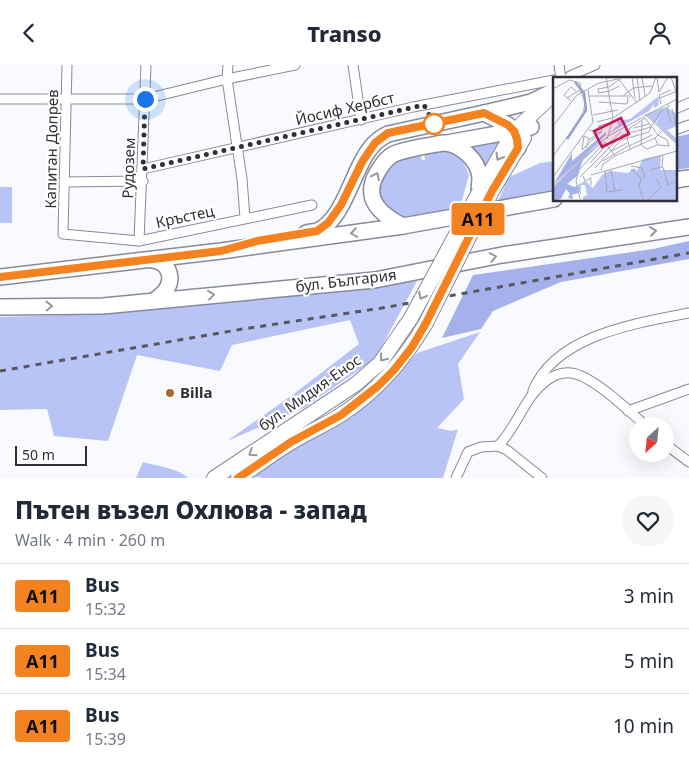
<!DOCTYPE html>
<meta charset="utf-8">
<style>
:root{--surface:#fff;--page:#f6f6f7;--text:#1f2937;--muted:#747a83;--line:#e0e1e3}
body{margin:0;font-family:"Noto Sans",sans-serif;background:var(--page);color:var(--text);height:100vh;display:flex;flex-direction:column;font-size:19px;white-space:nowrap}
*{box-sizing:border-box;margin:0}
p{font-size:16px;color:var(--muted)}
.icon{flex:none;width:28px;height:28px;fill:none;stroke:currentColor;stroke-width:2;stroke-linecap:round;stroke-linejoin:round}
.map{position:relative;height:413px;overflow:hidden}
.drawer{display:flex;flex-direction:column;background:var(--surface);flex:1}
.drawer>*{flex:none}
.badge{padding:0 10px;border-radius:4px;font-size:18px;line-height:32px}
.needle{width:32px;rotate:207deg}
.controls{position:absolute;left:629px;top:352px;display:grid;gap:10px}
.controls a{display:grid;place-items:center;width:45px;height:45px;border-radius:50%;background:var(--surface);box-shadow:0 5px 20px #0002;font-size:25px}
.scale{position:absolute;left:15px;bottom:12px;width:72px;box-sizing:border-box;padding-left:5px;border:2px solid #2f3037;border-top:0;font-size:14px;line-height:18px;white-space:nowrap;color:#2f3037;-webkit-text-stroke:4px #fff;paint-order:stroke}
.you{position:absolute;width:25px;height:25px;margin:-12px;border:4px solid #fff;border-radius:50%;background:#1a73e8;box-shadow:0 0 0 8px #1a73e833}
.map>.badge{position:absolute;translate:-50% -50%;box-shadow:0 0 0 2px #fff}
.round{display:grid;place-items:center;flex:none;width:52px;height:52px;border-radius:26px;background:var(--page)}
.overview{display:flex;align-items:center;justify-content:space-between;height:85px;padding:0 15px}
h1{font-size:24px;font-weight:800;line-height:38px}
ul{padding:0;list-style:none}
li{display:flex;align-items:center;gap:15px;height:65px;padding:0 15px;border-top:1px solid var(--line)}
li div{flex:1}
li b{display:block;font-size:19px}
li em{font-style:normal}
li .badge{min-width:55px;font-weight:700;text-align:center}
header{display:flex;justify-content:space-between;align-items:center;height:65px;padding:0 15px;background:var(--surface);font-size:22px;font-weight:800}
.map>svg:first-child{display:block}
.green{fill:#b8c3f6}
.forest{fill:#a4b1eb}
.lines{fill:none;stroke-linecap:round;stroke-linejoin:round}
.minor-casing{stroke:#868a9a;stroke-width:11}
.primary-casing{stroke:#868a9a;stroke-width:16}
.trunk-casing{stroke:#868a9a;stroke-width:18}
.minor{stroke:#fff;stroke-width:9}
.primary{stroke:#fff;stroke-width:14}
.trunk{stroke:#fff;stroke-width:15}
.rail{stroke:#57585e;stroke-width:3;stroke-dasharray:6 6;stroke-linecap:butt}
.primary-bridge-casing{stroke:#868a9a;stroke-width:16;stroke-linecap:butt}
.primary-bridge{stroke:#fff;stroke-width:14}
.oneway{stroke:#97989b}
.line-casing{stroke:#fff;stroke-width:11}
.line{stroke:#f58220;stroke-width:8}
.walk{stroke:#2f3037;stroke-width:5;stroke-dasharray:0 9}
.stop-dot{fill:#fff;stroke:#f58220;stroke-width:2.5}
.poi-dot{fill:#a66c2c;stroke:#fff;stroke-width:2}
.labels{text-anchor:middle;stroke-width:4.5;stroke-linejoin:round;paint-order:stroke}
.street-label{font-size:15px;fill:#2f3037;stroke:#fff}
.poi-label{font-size:15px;font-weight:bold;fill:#2f3037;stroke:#fff;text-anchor:start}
.inset-river{fill:none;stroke:#919dd6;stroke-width:2.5}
.inset-road{fill:none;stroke:#a8a9ae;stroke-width:1}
.view{fill:#c2185b;fill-opacity:0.15;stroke:#c2185b;stroke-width:2.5}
.inset-edge{fill:none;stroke:#2f3037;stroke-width:2.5}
</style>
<header><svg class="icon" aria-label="back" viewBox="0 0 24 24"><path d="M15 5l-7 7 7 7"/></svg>Transo<svg class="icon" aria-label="person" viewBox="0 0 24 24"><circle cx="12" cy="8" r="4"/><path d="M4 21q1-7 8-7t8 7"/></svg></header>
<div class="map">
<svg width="689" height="413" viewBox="0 0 689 413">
<rect width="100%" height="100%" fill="#f9fafe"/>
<g class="green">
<polygon points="502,75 483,107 466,82"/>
<path d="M444 85C458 89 464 96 469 110L462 135 453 146 408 153 393 149 386 143 378 131 380 121 386 106 397 94 421 90 422 95H425L424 89Z"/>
<polygon points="554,96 554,126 498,136 509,112 540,98"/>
<rect x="0" y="122" width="12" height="36"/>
<polygon points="417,216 375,294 304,343 227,376 291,331 359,279 350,255 232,280 220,306 137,290 108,376 54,371 47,344 0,345 0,252 68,250"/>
<polygon points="480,267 458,299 464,334 437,363 451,366 458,364 443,413 263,413 250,411 385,323 417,288"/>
<path d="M143 397C157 401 177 403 188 413H136Z"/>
</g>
<g class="forest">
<polygon points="689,69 689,103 675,105 675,72"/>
<polygon points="689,176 689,194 561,217 493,246 481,264 442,273 473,210 653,184"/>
</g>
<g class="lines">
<defs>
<g id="minor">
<polyline points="67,0 63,169 139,176 312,140"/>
<polyline points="228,0 227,14 242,114 245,153"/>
<polyline points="353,0 361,55"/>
<polyline points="559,0 561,14"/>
<polyline points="568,14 570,11 595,0"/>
<polyline points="0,34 145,34 227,14 295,0"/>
<polyline points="675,44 689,38"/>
<polyline points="675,65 689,60"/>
<polyline points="143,104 413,42 554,15"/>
<polyline points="64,117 143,116"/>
<polyline points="139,176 146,0"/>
<path d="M533 326C555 270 637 258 689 248"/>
<polyline points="628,346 689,324"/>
<polyline points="665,379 689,397"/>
<polyline points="456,413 468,387 481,382 498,381"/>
<path d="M542 413 507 385 498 381C512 367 519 349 530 333 539 320 554 306 571 308 592 310 630 347 646 361"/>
</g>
<g id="primary">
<polyline points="492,126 524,73"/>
<polyline points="479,127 514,66 554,29"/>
<polyline points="214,413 356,319 380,298 411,253"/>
<path d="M238 413C256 402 273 388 292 377 308 367 326 360 342 349 378 326 404 295 426 258"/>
</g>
<g id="trunk">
<polyline points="484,48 531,37 554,26"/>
<polyline points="447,78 514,66 531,62"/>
<polyline points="675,115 689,113"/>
<path d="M403 161C381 150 362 134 377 108 381 101 387 92 394 89 403 85 412 84 420 82 428 81 436 79 443 78 460 78 478 95 480 112 480 117 479 122 479 127"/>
<path d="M306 168C309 167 314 167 317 166 346 154 353 99 375 78 379 74 384 71 388 69L484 48 508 60 514 66 517 74 518 83"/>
<path d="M152 195C167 196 175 211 166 225 163 229 159 232 154 236"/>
<polyline points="0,212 221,186 403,161 554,134"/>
<polyline points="0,242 103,241 375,215 502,190 689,162"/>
</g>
</defs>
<use href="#minor" class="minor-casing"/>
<use href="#primary" class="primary-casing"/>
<use href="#trunk" class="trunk-casing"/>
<use href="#minor" class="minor"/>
<use href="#primary" class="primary"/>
<use href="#trunk" class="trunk"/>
<polyline class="rail" points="0,306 243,264 382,243 689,188"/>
<defs>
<g id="primary-bridge">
<polyline points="411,253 479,127"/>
<polyline points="426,258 492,126"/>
</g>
</defs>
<use href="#primary-bridge" class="primary-bridge-casing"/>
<use href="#primary-bridge" class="primary-bridge"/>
</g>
<defs><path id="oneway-chevron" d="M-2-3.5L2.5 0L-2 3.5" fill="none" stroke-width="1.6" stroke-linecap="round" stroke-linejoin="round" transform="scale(1.25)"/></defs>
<g class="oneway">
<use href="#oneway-chevron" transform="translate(499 92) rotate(120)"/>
<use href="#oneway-chevron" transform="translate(376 111) rotate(-64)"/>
<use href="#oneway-chevron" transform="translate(653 166) rotate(-8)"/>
<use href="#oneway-chevron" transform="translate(354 168) rotate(172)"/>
<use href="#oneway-chevron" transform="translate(493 192) rotate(-11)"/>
<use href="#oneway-chevron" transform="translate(211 230) rotate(-6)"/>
<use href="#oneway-chevron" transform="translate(422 231) rotate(118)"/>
<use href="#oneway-chevron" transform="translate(49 241) rotate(-1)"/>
<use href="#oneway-chevron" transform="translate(383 293) rotate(128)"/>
<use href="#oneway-chevron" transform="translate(252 388) rotate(147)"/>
</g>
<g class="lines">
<defs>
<polyline id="line" points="0,212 221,186 257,176 317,166 328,158 341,140 362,97 375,78 388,68 484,48 508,60 514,66 517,74 518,83 492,126 426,258 412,282 394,305 378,321 341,350 291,377 238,413"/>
</defs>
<use href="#line" class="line-casing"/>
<use href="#line" class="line"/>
<polyline class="walk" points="145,34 143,104 424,40 434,59"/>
</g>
<circle class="stop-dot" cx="434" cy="59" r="10"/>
<circle class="poi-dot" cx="170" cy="328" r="5"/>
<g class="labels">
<g class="street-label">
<text transform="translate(345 44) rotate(-13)" y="5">Йосиф Хербст</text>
<text transform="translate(52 84) rotate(-89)" y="5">Капитан Допрев</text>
<text transform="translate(129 103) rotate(-88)" y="5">Рудозем</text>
<text transform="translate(185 152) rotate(-12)" y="5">Кръстец</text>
<text transform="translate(346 216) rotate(-7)" y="5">бул. България</text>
<text transform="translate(310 328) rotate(-35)" y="5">бул. Мидия-Енос</text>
</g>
<g class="poi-label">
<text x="180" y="333">Billa</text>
</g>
</g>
<g transform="translate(553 12)">
<rect width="124" height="124" fill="#f9fafe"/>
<path d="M106 19 105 29 101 31V27L96 34 55 57 65 48 64 44 77 42ZM113 30 124 37V49L114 53 124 62V67L103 46 109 37 102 46 93 37ZM108 78 107 93H124V124H30V120L34 118 32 108H28V117L21 110 32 104 40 111 49 98 56 94 75 96 81 91 84 94 90 82Z" fill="#b8c3f6"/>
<path d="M53 55V58L0 108 19 76V84ZM52 63 30 83 24 99 14 107 24 111 25 116 19 118 20 122 15 121 17 117 13 112 8 122 0 124V111L33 77Z" fill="#a4b1eb"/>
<path class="inset-river" d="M14 62 33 33 31 16 22 5"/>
<path class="inset-road" d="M53 0 60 41 54 62M64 0 84 26M79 0 82 21M84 0 87 24M89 0 92 19M104 0 106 15 115 0M118 0 124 18M66 9 57 14 46 16 45 12 56 10 70 0M0 12 16 3 27 6 28 12 14 21M35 19H78M70 19 80 11 99 9M107 21 122 15M18 24 11 18 18 10 23 14M46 25 74 27 75 20M108 27 106 18 118 13M116 28 114 32 118 45M119 32 124 51M92 37 124 67M40 38 65 33M60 41 97 16 103 0M89 44 88 68 94 72 104 68M44 45 59 41M0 49 24 18 46 6 65 2M81 51 96 47M36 53 48 56 49 52 45 49 57 46M37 62 31 59 29 73 49 54M56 66 68 55M76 69 99 58M33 71 35 64 45 56M77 72 74 61 77 51 92 41 105 58 114 63 116 69 105 68 102 61M59 74 74 66M0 79 30 39 32 25 27 13M50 84 75 69M37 86 54 67M78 89 89 91 92 100 88 101M110 90 115 108 124 104M42 91 68 63 96 55 98 50M78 92 88 101 86 110 91 124M48 93 50 87 62 79 102 61 110 53M58 93 62 114M97 93 109 90 110 78M52 94 54 115 69 113V111M38 98 124 74M30 99 32 104 38 101V108M0 100 40 45 35 13M27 100 69 58 98 50 110 32M0 110 34 75 57 58 124 22M27 122 23 104 26 93 52 65 62 79M94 124 108 110 103 102"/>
<path class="view" d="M68 41 76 57 49 70 41 54Z"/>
<rect width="124" height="124" class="inset-edge"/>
</g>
</svg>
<div class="controls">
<a><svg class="needle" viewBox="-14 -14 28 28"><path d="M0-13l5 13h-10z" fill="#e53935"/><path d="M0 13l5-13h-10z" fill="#747a83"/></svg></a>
</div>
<div class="scale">50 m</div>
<div class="you" style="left:145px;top:34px"></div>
<b class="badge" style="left:478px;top:154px;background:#f58220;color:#111">А11</b>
</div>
<section class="drawer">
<div class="overview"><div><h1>Пътен възел Охлюва - запад</h1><p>Walk · 4 min · 260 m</p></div><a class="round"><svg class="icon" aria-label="heart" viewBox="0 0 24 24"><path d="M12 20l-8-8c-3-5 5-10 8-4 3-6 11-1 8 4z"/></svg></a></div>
<ul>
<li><span class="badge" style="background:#f58220;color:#111">А11</span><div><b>Bus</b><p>15:32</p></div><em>3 min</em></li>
<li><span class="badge" style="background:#f58220;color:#111">А11</span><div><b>Bus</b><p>15:34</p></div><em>5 min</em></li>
<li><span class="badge" style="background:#f58220;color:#111">А11</span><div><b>Bus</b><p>15:39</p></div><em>10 min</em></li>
</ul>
</section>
